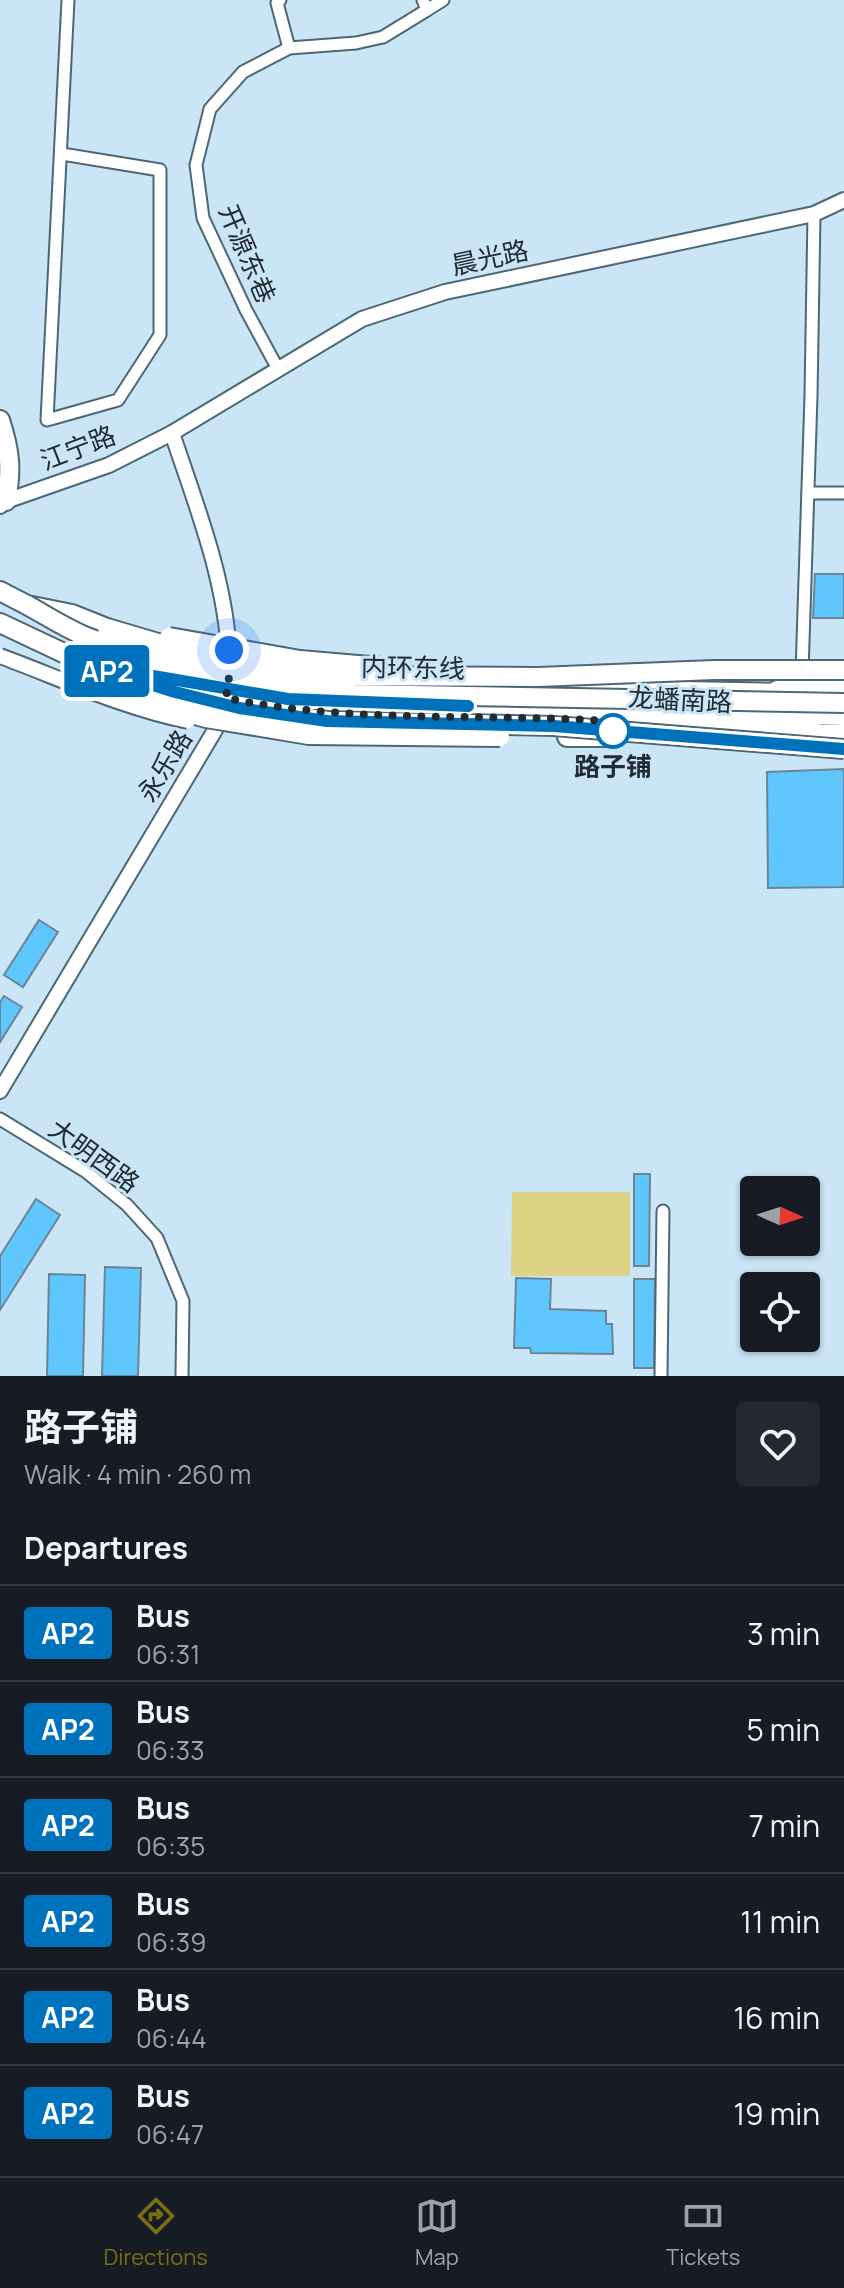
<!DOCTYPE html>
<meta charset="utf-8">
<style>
:root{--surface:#171b24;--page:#242831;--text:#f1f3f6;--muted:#9ea1a6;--line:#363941;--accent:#7a6f0d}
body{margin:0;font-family:Manrope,"Noto Sans SC",sans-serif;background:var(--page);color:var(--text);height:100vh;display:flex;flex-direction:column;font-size:30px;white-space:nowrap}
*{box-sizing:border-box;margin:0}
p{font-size:26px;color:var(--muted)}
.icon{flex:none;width:44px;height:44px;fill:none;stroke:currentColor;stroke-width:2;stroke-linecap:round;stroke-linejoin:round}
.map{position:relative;height:1376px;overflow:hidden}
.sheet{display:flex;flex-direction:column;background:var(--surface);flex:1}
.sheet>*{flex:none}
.badge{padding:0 16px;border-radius:6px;font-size:28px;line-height:52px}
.needle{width:52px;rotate:93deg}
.fabs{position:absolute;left:740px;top:1176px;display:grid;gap:16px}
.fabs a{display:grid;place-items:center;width:80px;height:80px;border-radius:8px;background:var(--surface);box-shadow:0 2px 6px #0004;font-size:40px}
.you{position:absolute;width:40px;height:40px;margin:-20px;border:6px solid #fff;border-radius:50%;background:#1a73e8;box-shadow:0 0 0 12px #1a73e833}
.map>.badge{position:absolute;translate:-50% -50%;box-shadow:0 0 0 4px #fff}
h2{padding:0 24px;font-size:30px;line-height:72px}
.round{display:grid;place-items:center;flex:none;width:84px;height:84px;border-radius:8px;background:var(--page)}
.headline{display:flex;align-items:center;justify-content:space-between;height:136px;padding:0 24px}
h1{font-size:38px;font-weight:700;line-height:60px}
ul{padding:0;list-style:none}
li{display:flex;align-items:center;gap:24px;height:96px;padding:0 24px;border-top:2px solid var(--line)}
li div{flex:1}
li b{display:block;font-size:30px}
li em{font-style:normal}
li .badge{min-width:88px;font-weight:700;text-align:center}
.tab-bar{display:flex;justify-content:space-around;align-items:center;height:112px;border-top:2px solid var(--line);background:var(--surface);font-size:22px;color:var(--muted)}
.tab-bar a{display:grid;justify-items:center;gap:4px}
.tab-bar .active{color:var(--accent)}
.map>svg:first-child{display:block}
.green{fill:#ddd384}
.building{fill:#5fc6fe;stroke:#6c8595;stroke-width:2}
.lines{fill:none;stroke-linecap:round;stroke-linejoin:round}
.minor-casing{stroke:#4e6775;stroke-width:15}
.tertiary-casing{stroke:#4e6775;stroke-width:18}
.trunk-casing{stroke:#4e6775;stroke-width:22}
.minor{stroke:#fff;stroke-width:11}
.tertiary{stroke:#fff;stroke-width:14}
.trunk{stroke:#fff;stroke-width:18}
.tertiary-bridge-casing{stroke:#4e6775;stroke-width:18;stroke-linecap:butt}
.trunk-bridge-casing{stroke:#4e6775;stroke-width:22;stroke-linecap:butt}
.tertiary-bridge{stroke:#fff;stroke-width:14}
.trunk-bridge{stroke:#fff;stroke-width:18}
.line-casing{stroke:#fff;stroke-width:18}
.line{stroke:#0072bc;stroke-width:12}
.walk{stroke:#212b32;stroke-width:8;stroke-dasharray:0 14.4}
.stop-dot{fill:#fff;stroke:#0072bc;stroke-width:4}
.labels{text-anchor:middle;stroke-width:6;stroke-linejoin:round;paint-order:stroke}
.street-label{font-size:26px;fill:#212b32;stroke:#c9e5f6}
.stop-label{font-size:26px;font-weight:bold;fill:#212b32;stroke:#c9e5f6}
</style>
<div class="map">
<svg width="844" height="1376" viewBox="0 0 844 1376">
<rect width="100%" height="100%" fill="#c9e5f6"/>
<polygon class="green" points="512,1192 630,1192 630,1276 511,1276"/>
<g class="building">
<polygon points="815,574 844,574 844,618 813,618"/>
<polygon points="844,769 844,887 768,888 767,772"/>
<polygon points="39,920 58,932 23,987 4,975"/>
<polygon points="4,996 22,1007 0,1042 0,1002"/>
<polygon points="634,1174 650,1174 649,1266 634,1266"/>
<polygon points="36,1199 60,1215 0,1310 0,1256"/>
<polygon points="105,1267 141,1268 138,1376 102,1376"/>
<polygon points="49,1274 85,1275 83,1376 47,1376"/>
<polygon points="516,1278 551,1279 550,1309 606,1311 606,1324 612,1324 613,1354 531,1353 530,1348 514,1348"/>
<polygon points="634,1279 655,1279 654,1368 634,1368"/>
</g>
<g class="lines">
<defs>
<g id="minor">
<polyline points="280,0 277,3 289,48"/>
<polyline points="427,10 443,0"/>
<polyline points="62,154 160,170 160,335 118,400 47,420 68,0"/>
<polyline points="278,369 246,310 203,218 196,165 210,109 243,72 289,48 356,43 383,37 427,10 423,0"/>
<polyline points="808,493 844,493"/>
<polyline points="802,672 811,396 814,214"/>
<polyline points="0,1119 85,1171 127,1205 157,1238 183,1301 182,1376"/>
<polyline points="661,1376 663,1211"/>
</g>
<g id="tertiary">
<path d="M172 433C196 505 226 580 229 656"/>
<polyline points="0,506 6,501 109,465 172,433 362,319 445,292 814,214 844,200"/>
<polyline points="397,686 464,685"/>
<polyline points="521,686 788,691"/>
<polyline points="565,719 729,728 780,725"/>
<polyline points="0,1091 215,730 221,712"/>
</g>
<g id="trunk">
<path d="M0 420C10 451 12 469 6 501"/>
<polyline points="0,591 27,605 72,614 107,628"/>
<polyline points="0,623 89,665 102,667"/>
<polyline points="135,673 180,681"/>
<polyline points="777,690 802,685 844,687"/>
<polyline points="468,706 844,716"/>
<polyline points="773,725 823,734 844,734"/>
<polyline points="697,734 729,728"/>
<polyline points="567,737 604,737"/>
</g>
</defs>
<use href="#minor" class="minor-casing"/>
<use href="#tertiary" class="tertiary-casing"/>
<use href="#trunk" class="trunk-casing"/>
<use href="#minor" class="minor"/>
<use href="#tertiary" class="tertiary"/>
<use href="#trunk" class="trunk"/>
<defs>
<path id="tertiary-bridge" d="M0 656C62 679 124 708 188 721"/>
<g id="trunk-bridge">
<path d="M27 605C47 616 67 629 87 637 172 669 264 687 354 694L844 703"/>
<polyline points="107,628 202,656 320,676 538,677 714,670 844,670"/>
<polyline points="169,637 300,660 381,667"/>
<polyline points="89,665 175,692 239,708 327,721 554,726 844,749"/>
<polyline points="115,681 148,701 206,718 309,735 500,737"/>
<polyline points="180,681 252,694"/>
</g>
</defs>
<use href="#tertiary-bridge" class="tertiary-bridge-casing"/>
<use href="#trunk-bridge" class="trunk-bridge-casing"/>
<use href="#tertiary-bridge" class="tertiary-bridge"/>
<use href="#trunk-bridge" class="trunk-bridge"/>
</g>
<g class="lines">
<defs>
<polyline id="line" points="468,706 288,699 89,665 175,692 239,708 327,721 554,726 844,749"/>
</defs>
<use href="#line" class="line-casing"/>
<use href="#line" class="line"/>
<path class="walk" d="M229 650 230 670 226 698C351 724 480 713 606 721L613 731"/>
</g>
<circle class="stop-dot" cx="613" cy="731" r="16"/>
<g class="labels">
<g class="street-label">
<text transform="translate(247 254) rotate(67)" y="9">开源东巷</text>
<text transform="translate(490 258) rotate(-12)" y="9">晨光路</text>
<text transform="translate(78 448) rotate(-21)" y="9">江宁路</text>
<text transform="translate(413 668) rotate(1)" y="9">内环东线</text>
<text transform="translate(680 700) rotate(3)" y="9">龙蟠南路</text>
<text transform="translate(165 766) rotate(-59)" y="9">永乐路</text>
<text transform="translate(94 1156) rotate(36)" y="9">大明西路</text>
</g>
<g class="stop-label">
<text x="613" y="776">路子铺</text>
</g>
</g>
</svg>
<div class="fabs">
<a><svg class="needle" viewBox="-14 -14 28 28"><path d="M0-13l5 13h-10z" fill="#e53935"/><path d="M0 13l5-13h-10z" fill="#9ea1a6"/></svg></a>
<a><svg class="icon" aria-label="locate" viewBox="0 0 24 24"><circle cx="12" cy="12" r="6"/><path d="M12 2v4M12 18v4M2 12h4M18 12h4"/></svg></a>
</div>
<div class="you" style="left:229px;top:650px"></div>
<b class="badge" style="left:107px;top:671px;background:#0072bc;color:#fff">AP2</b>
</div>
<section class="sheet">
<div class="headline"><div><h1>路子铺</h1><p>Walk · 4 min · 260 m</p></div><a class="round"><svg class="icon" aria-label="heart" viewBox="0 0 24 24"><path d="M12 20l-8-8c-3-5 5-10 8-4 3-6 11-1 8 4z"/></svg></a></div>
<h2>Departures</h2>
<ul>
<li><span class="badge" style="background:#0072bc;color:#fff">AP2</span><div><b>Bus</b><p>06:31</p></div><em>3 min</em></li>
<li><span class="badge" style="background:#0072bc;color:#fff">AP2</span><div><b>Bus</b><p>06:33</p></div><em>5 min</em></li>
<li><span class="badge" style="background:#0072bc;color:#fff">AP2</span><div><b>Bus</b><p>06:35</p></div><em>7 min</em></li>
<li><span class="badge" style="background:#0072bc;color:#fff">AP2</span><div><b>Bus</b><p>06:39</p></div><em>11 min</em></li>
<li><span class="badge" style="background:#0072bc;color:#fff">AP2</span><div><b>Bus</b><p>06:44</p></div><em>16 min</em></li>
<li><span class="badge" style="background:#0072bc;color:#fff">AP2</span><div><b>Bus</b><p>06:47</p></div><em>19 min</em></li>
</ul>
</section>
<nav class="tab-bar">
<a class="active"><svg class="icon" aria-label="directions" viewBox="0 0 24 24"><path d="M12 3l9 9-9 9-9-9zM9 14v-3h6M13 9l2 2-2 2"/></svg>Directions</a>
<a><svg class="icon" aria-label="map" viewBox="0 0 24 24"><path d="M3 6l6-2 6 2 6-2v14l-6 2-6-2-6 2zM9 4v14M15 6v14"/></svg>Map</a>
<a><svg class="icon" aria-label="tickets" viewBox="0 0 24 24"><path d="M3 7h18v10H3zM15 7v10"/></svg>Tickets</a>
</nav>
